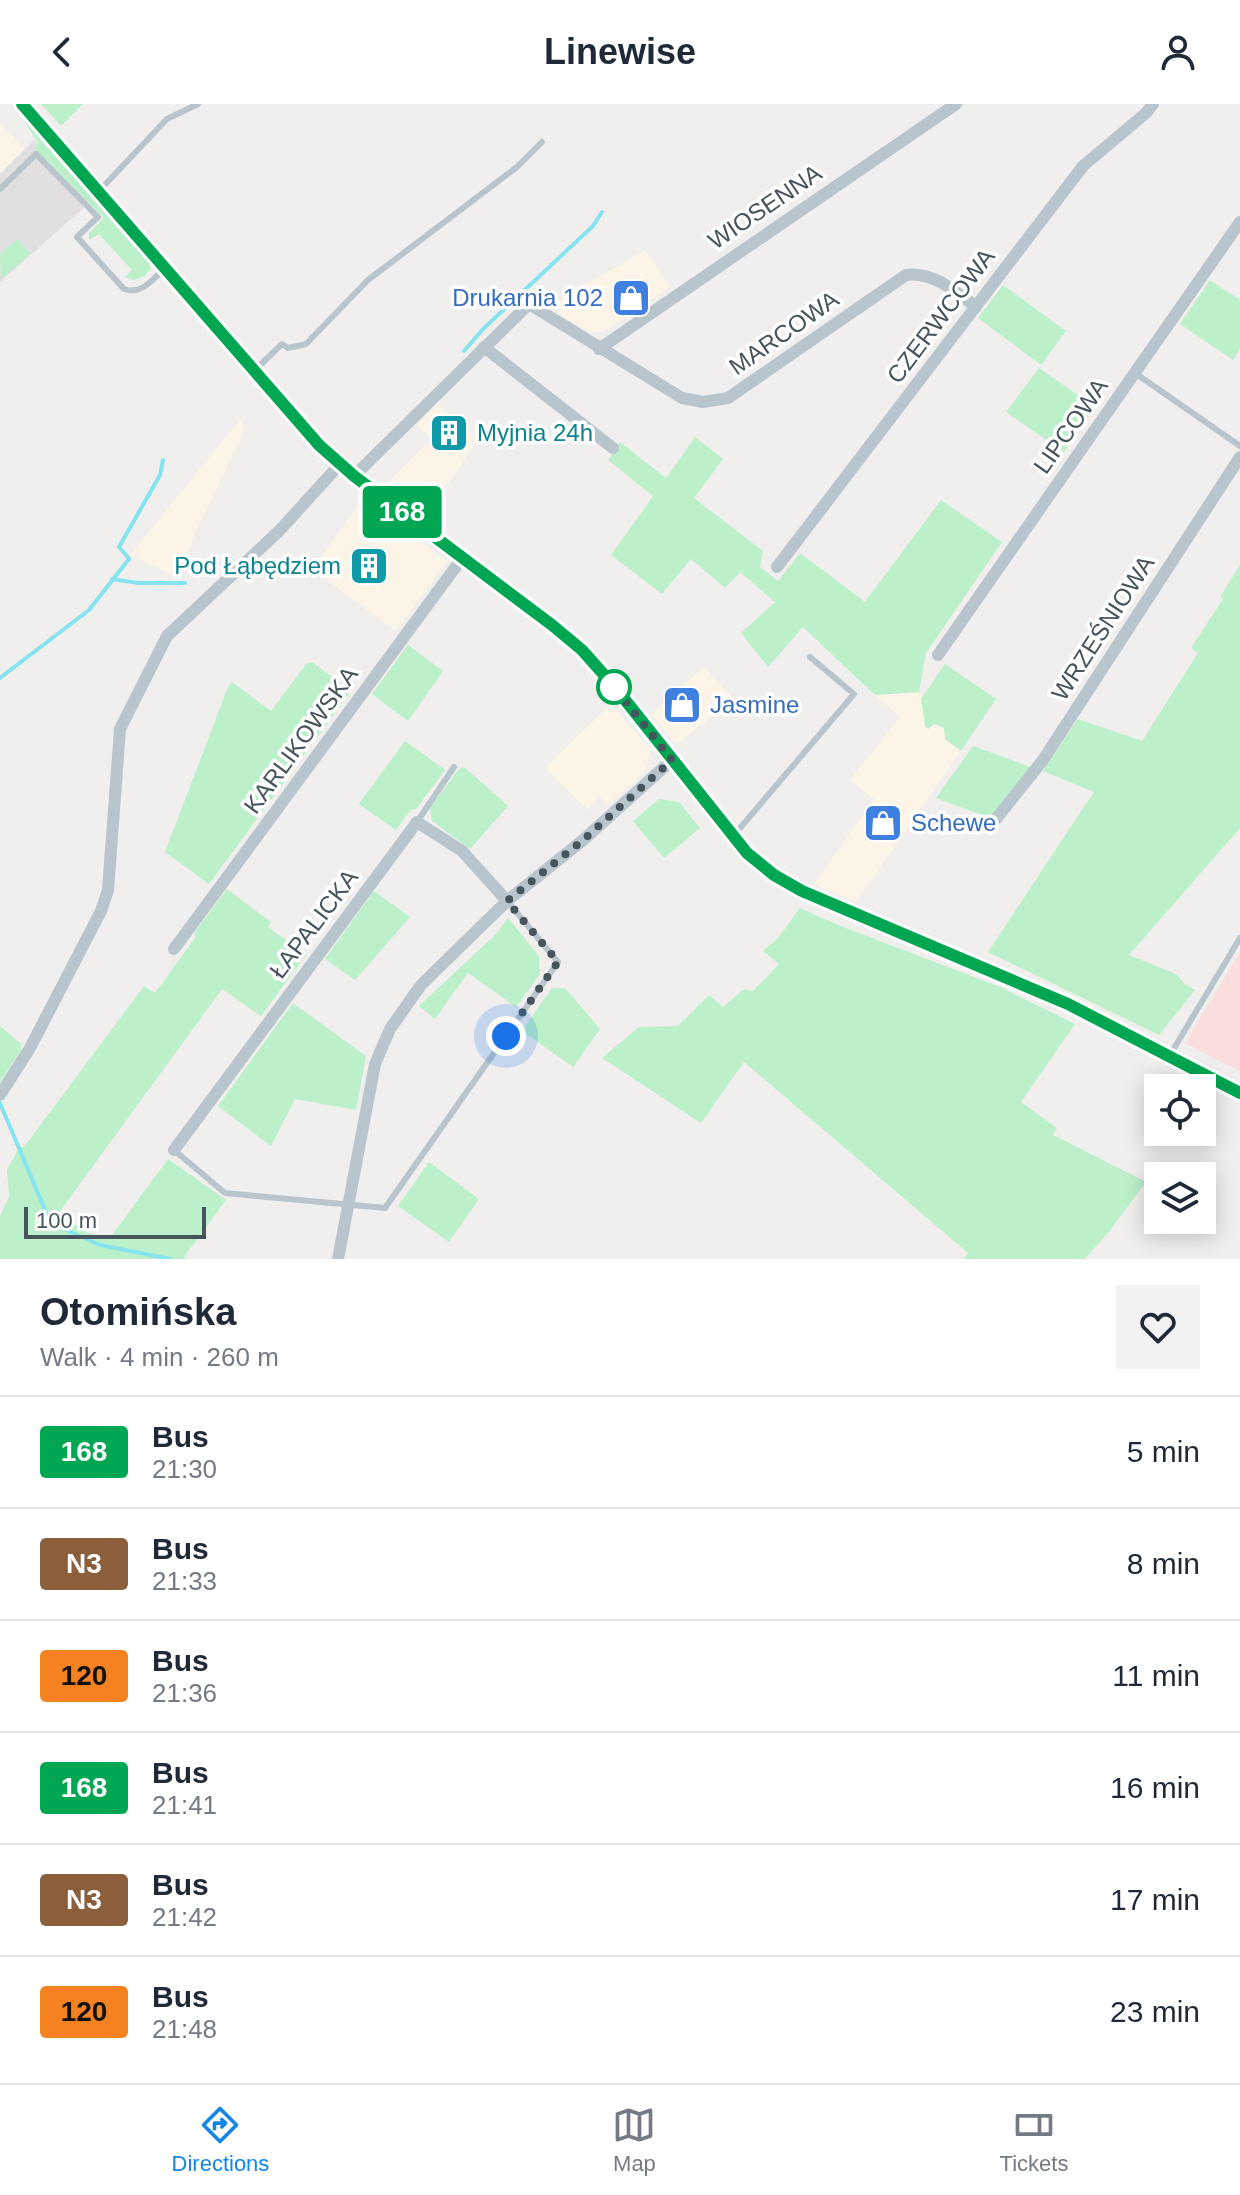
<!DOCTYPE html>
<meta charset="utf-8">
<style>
:root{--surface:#fff;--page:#f2f2f3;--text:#1f2937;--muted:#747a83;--line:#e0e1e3;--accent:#1386e6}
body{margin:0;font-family:Arial,sans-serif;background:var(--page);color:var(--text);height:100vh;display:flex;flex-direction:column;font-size:30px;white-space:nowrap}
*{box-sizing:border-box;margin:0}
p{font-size:26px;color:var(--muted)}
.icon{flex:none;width:44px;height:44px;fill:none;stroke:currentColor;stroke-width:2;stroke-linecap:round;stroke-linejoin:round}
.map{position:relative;height:1155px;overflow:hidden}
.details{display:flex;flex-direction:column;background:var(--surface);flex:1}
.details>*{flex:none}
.badge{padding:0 16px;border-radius:6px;font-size:28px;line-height:52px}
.controls{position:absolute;left:1144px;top:970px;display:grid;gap:16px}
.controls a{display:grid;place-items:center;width:72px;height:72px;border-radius:0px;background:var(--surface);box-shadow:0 4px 20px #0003;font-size:40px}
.scale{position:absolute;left:24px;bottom:20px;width:182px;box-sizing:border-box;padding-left:8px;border:4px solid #46545c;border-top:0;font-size:22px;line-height:28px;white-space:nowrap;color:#46545c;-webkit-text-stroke:6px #fff;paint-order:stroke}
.you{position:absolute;width:40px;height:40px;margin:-20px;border:6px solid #fff;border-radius:50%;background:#1a73e8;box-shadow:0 0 0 12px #1a73e833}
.map>.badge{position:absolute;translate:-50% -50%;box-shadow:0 0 0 4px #fff}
.round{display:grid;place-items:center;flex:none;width:84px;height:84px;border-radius:0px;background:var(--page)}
.headline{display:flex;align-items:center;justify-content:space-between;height:136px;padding:0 40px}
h1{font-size:38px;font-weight:800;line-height:60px}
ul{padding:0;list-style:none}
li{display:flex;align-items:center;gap:24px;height:112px;padding:0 40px;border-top:2px solid var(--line)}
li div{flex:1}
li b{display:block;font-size:30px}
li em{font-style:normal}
li .badge{min-width:88px;font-weight:700;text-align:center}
header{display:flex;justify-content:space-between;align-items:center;height:104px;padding:0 40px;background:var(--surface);font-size:36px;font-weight:800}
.dock{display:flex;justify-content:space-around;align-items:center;height:112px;border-top:2px solid var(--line);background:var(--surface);font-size:22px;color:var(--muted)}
.dock a{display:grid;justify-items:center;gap:4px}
.dock .current{color:var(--accent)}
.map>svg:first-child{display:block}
.commercial{fill:#fcf4e6}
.education{fill:#e2dfe0}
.medical{fill:#fcddde}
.green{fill:#bbf0ca}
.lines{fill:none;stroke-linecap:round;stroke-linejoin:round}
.stream{stroke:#86e4ef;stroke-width:4}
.service{stroke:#b9c5cc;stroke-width:6}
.minor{stroke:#b9c5cc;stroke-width:12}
.tertiary{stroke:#b9c5cc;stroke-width:16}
.line-casing{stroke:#fff;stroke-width:18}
.line{stroke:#00a651;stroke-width:12}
.walk{stroke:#46545c;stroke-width:8;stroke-dasharray:0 14.4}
.stop-dot{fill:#fff;stroke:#00a651;stroke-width:4}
.labels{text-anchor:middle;stroke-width:7;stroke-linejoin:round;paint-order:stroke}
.street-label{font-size:24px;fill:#46545c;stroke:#fff}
.shop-label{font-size:24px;fill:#366cbe;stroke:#fff;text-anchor:start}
.culture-label{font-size:24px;fill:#0d838f;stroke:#fff;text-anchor:start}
</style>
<header><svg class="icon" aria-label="back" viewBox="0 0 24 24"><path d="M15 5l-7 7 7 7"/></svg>Linewise<svg class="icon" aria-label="person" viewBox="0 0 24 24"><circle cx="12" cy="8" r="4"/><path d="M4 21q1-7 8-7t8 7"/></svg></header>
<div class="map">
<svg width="1240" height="1155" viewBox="0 0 1240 1155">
<rect width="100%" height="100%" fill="#f1eeee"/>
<g class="commercial">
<polygon points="0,19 25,45 0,70"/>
<polygon points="645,146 670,183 605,227 590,228 563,213 558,205 562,194"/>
<polygon points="438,300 478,336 449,378 421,407 385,381 431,335 417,321"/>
<polygon points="242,313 243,330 193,433 183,467 172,471 130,451"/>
<polygon points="363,395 447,457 396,527 312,465"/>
<polygon points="704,563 734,595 676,641 651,610"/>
<polygon points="919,588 924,591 921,595 934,620 944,624 945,635 961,647 856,798 814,780 874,695 850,676 900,613 875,591"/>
<polygon points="611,600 651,645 645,668 608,701 599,692 588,706 545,664"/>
</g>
<polygon class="education" points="34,36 90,98 0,178 0,70"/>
<polygon class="medical" points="1240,848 1240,967 1185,939"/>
<g class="green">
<polygon points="41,0 83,0 61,22"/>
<polygon points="20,10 149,157 151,165 144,172 134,176 125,173 132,166 99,130 89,136 89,129 104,114 34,44 38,39"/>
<polygon points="18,135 30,150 1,175 0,150"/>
<polygon points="1210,176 1240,196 1240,245 1233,256 1180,220"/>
<polygon points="1003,181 1066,227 1041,261 978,214"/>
<polygon points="1039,264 1095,303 1064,348 1006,308"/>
<polygon points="695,333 723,355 694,394 763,447 760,463 778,477 800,449 865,498 941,396 1002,438 926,549 919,588 875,591 803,523 768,563 741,529 775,498 740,468 725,484 691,455 662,490 611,451 653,392 608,356 620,338 666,374"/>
<polygon points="1240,461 1240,724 1129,851 1176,870 1185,880 1195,886 1159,931 988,848 1094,688 1043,667 1078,615 1142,637 1198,549 1191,544 1223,495 1220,493"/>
<polygon points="408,541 443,567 408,617 372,590"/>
<polygon points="312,558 349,585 349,590 209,780 165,748 228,583 232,578 271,607 307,559"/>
<polygon points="945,560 996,595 961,647 945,635 944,624 934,620 928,625 925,622 921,595"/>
<polygon points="405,637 445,666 416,705 411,706 396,726 359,700"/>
<polygon points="973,642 1030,663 990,714 936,694"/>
<polygon points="464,663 508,702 470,745 432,717 430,704 459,665"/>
<polygon points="659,695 679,698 700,724 664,754 633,717"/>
<polygon points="227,785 271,818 268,823 306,851 261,912 222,885 58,1110 88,1129 110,1134 168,1055 226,1096 184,1153 188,1155 0,1155 0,1112 9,1093 7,1066 19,1044 24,1043 144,882 155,889 195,834 195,828"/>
<polygon points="374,787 410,813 355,876 325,855"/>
<polygon points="800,804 838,821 1000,883 1075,920 1021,998 1057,1024 1053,1031 1146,1078 1111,1125 1085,1155 964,1155 968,1149 744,958 701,1019 602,954 639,923 678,922 709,891 723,903 744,885 753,887 779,860 763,847 778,834"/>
<polygon points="508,814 539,852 540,870 516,903 468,869 435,915 419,902 495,831"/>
<polygon points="552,884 565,884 600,925 573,963 522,927"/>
<polygon points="293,899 366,952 356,1006 295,995 271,1042 218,1002"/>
<polygon points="0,922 21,940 21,946 0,978"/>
<polygon points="429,1058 479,1095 449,1138 398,1102"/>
</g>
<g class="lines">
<g class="stream">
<polyline points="464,247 483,225 593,122 602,108"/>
<polyline points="112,475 138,479 185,479"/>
<polyline points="0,574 89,506 129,455 119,443 160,371 163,356"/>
<polyline points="0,999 48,1113 64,1125 100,1141 170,1155"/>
</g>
<g class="service">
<path d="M0 85 36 50 98 113 77 133 124 185C141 191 151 177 163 166"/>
<polyline points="99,87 167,15 198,0"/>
<polyline points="256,265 282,240 288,244 306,240 368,176 517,63 542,38"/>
<polyline points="1135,269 1240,342"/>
<polyline points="417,718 454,663"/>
<polyline points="735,730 854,590 810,553"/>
<polyline points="1170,951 1240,834"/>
<polyline points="174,1046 225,1089 385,1104 558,858 507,797"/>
</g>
<g class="minor">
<polyline points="484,243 613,344"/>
<polyline points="599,245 956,0"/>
<path d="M354 372 529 200 682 294 703 298 728 294 906 171C933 167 956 188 976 203"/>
<polyline points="777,463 1083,62 1146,9 1153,0"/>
<polyline points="938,551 1240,118"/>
<polyline points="996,715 1043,656 1240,353"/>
<polyline points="174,845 463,453"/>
<polyline points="0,991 30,944 101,807 108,786 120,625 167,532 280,426 340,360"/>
<polyline points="174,1046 417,718 462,747 507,797"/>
<polyline points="338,1155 375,960 390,925 421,881 507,797 582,737 672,656"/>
</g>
<polyline class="tertiary" points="22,0 319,341 354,372 552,521 582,546 614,582 747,749 774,771 802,787 1068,900 1240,989"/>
</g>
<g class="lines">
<defs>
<polyline id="line" points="22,0 319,341 354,372 552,521 582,546 614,582 747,749 774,771 802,787 1068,900 1240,989"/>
</defs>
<use href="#line" class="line-casing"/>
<use href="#line" class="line"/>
<polyline class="walk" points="506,932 558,858 507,797 582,737 672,656 614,583"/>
</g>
<defs>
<symbol id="shop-square" viewBox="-11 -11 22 22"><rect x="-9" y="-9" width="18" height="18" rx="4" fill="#3f7fe0" stroke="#fff"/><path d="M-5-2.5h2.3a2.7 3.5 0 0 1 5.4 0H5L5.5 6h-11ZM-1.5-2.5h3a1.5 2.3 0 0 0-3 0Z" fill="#fff"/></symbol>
<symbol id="building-square" viewBox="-11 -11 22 22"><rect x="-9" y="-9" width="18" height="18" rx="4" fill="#0f9aa8" stroke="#fff"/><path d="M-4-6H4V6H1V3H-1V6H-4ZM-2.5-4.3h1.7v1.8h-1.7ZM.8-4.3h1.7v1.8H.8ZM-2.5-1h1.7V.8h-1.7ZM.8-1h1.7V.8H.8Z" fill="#fff"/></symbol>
</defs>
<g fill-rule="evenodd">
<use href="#shop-square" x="609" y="172" width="44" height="44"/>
<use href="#building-square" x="427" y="307" width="44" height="44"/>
<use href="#building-square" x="347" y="440" width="44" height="44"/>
<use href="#shop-square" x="660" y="579" width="44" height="44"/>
<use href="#shop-square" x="861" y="697" width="44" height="44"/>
</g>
<circle class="stop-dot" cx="614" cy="583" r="16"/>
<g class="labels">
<g class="street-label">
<text transform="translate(765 103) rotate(-34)" y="8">WIOSENNA</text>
<text transform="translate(941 212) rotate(-53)" y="8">CZERWCOWA</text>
<text transform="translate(784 229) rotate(-35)" y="8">MARCOWA</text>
<text transform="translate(1071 322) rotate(-55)" y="8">LIPCOWA</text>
<text transform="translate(1103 524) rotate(-57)" y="8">WRZEŚNIOWA</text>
<text transform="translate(301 636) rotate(-54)" y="8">KARLIKOWSKA</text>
<text transform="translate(314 820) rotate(-53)" y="8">ŁAPALICKA</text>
</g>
<g class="shop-label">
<text x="603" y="202" text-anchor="end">Drukarnia 102</text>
<text x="710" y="609">Jasmine</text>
<text x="911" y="727">Schewe</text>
</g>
<g class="culture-label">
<text x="477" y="337">Myjnia 24h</text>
<text x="341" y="470" text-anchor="end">Pod Łąbędziem</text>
</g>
</g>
</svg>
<div class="controls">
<a><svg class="icon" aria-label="locate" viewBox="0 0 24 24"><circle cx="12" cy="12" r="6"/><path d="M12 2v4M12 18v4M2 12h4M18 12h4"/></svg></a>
<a><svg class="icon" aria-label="layers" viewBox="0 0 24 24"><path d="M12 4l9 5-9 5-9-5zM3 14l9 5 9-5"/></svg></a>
</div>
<div class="scale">100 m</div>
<div class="you" style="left:506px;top:932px"></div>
<b class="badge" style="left:402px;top:408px;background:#00a651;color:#fff">168</b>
</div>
<section class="details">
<div class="headline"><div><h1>Otomińska</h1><p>Walk · 4 min · 260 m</p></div><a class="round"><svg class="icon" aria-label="heart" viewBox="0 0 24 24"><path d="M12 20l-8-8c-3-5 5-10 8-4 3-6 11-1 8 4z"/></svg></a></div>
<ul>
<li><span class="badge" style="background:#00a651;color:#fff">168</span><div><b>Bus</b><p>21:30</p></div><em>5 min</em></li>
<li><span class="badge" style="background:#8b5e3c;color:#fff">N3</span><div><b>Bus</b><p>21:33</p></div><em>8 min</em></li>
<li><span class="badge" style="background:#f58220;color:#111">120</span><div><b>Bus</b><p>21:36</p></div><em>11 min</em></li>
<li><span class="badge" style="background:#00a651;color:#fff">168</span><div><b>Bus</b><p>21:41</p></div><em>16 min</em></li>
<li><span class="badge" style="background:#8b5e3c;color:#fff">N3</span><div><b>Bus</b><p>21:42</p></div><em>17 min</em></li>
<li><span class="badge" style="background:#f58220;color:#111">120</span><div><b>Bus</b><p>21:48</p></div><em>23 min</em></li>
</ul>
</section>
<nav class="dock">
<a class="current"><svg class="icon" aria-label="directions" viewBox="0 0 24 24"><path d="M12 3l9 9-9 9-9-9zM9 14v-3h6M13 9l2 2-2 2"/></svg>Directions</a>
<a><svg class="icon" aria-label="map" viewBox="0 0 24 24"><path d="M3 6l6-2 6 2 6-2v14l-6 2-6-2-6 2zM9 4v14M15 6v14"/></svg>Map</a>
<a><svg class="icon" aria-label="tickets" viewBox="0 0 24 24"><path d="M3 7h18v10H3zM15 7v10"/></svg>Tickets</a>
</nav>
